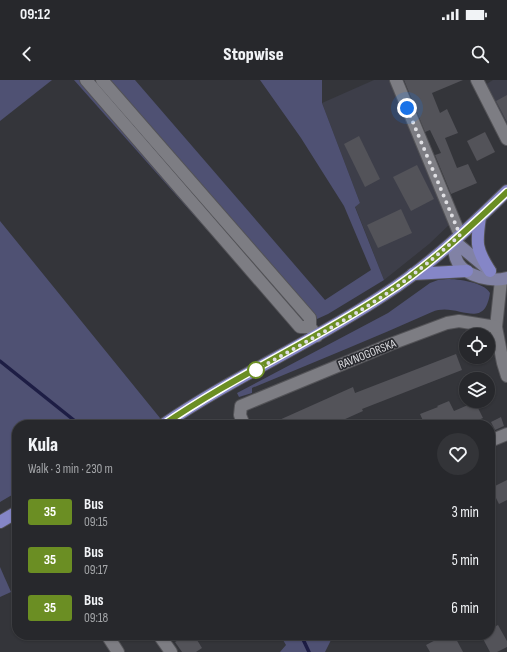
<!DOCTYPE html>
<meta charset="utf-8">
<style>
:root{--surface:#27282c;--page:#333438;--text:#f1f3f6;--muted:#a4a6a9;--line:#434448}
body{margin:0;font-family:"Sofia Sans Condensed",sans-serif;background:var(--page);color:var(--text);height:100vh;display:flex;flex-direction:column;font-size:15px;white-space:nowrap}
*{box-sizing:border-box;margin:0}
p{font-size:13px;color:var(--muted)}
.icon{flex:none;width:22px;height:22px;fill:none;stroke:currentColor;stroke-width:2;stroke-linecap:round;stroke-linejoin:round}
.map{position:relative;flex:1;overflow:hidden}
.sheet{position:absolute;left:12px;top:340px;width:483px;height:220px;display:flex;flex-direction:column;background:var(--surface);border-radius:16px;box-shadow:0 1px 3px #0004,0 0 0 1px var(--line)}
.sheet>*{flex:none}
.badge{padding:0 8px;border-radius:3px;font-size:14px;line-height:26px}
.buttons{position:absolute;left:459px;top:248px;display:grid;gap:8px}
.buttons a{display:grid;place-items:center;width:36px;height:36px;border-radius:50%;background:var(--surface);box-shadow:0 1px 3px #0004,0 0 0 1px var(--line);font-size:20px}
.you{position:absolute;width:20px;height:20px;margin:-10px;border:3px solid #fff;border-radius:50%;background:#1a73e8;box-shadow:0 0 0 6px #1a73e833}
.map>.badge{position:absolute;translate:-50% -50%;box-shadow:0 0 0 2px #fff}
.round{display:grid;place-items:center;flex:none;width:42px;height:42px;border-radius:21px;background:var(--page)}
.overview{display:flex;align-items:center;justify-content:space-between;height:68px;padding:0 16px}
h1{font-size:19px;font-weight:800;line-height:30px}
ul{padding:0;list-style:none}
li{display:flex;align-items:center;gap:12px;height:48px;padding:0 16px}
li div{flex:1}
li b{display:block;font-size:15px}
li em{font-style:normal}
li .badge{min-width:44px;font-weight:700;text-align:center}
.status{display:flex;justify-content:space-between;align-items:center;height:28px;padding:0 20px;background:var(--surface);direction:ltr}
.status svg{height:11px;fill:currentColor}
header{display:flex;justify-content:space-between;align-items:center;height:52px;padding:0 16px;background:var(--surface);font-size:18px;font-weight:800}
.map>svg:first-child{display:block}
.built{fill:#3d3e49}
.green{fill:#4f5173}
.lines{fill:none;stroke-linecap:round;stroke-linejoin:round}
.stream{stroke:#1d1d44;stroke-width:3.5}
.building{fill:#535359}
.street-casing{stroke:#535357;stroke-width:14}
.secondary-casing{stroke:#535357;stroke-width:14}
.primary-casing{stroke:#535357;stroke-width:14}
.street{stroke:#7d7d83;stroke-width:12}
.secondary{stroke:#8182a5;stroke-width:12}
.primary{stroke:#8586c7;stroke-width:12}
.line-casing{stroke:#fff;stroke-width:9}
.line{stroke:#6b8e23;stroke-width:6}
.walk{stroke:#dfdfe3;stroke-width:4;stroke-dasharray:0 7.2}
.stop-dot{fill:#fff;stroke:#6b8e23;stroke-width:2}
.labels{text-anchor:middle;stroke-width:3.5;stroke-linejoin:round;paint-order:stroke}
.street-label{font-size:12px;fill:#dfdfe3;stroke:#2a2b30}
</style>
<div class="status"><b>09:12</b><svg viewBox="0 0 49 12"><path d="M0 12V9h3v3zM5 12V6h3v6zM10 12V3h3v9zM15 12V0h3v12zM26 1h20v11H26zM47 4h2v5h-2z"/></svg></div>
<header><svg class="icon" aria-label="back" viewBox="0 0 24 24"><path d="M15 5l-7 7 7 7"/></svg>Stopwise<svg class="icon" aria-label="search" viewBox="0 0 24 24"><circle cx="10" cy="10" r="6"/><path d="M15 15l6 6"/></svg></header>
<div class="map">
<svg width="507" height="572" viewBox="0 0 507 572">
<rect width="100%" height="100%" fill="#34353a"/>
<g class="built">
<polygon points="374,0 389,0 451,143 429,164 384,200 355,126 360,123 322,23"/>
<polygon points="493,0 507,0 507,47 485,5"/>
</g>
<g class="green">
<polygon points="0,0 52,0 0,41"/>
<polygon points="74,0 135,0 325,220 371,190 344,126 301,58 260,0 322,0 322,23 360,123 355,127 384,200 328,234 295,249"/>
<polygon points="0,141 160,338 158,345 17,345 17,412 0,422"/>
<path d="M447 199C458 199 484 202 490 213 484 253 457 221 432 232 372 259 312 283 252 308V313L239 317 237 313 388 233 430 203 438 200Z"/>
<polygon points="0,487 11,512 0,517"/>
<polygon points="280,555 330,555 332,558 325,572 280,572 286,565"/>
</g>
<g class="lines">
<g class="stream">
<polyline points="0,281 80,345"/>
<polyline points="301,555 309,572"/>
</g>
</g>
<g class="building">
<polygon points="404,0 463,0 432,13 440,33 447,29 458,53 445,58 457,88 468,84 477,103 451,114 435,75 441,73 430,50 425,52"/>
<polygon points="507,15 507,42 496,21"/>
<polygon points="485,52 495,72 477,81 467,61"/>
<polygon points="359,56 380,99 365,107 344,64"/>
<polygon points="417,85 434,119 411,131 393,97"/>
<polygon points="401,129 412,153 378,168 367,145"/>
<polygon points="456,274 462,290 362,329 363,331 332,345 268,345 353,307 355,313"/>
<polygon points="449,321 454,331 475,322 483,338 466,345 441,345 439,340 425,345 420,334 438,327 437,326"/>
<polygon points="501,337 504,346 495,350 491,342"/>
<polygon points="507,400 507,420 499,424 491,408"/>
<polygon points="498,545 507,561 507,567 497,572 490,572 481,555 490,555 490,549"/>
<polygon points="187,555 194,555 202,568 196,572 182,572 175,562"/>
<polygon points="445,555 454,555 463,572 430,572 426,565"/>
</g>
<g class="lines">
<defs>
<g id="street">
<polyline points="86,0 300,247 310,247 317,256"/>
<polyline points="102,0 310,238 310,247"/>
<polyline points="396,0 460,155"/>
<polyline points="477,0 507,59"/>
<polyline points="501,200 496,247 503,283 507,296"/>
<polyline points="244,345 240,335 241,326 391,264 447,243 459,241 496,247"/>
<polyline points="490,361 507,354"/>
<polyline points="107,555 118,572"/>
<polyline points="159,555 171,572"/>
</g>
<g id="secondary">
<path d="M454 161C454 169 454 176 458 183 467 197 492 202 507 198"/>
<polyline points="454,161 490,191"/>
</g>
<g id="primary">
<path d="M480 137C476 164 476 169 490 191"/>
<polyline points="413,194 467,191"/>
<path d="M163 345C233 297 311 263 382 216 428 187 468 149 507 111"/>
<polyline points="0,442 17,432"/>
</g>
</defs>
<use href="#street" class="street-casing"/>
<use href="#secondary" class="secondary-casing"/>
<use href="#primary" class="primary-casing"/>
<use href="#street" class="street"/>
<use href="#secondary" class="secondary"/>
<use href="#primary" class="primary"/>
</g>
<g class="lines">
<defs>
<path id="line" d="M163 345C233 297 311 262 382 216 428 187 468 149 507 112"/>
</defs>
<use href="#line" class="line-casing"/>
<use href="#line" class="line"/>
<path class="walk" d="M256 290C298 266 342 243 383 216 410 198 436 177 460 155L407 28"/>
</g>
<circle class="stop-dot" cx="256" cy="290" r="8"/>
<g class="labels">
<g class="street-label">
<text transform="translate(367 274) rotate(-22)" y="4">RAVNOGORSKA</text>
</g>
</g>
</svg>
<div class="buttons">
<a><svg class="icon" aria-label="locate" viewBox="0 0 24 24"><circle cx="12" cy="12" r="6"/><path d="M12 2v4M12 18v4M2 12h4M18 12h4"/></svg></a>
<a><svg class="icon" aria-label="layers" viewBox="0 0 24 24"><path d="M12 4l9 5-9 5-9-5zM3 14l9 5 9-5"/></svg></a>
</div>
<div class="you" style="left:407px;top:28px"></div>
<section class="sheet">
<div class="overview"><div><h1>Kula</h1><p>Walk · 3 min · 230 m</p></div><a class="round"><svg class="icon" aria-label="heart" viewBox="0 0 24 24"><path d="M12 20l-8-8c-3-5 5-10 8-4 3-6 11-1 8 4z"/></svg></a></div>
<ul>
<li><span class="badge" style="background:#6b8e23;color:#fff">35</span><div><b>Bus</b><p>09:15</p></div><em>3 min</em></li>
<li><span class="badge" style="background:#6b8e23;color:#fff">35</span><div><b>Bus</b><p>09:17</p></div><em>5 min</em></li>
<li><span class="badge" style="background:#6b8e23;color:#fff">35</span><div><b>Bus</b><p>09:18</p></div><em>6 min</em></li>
</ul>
</section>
</div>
